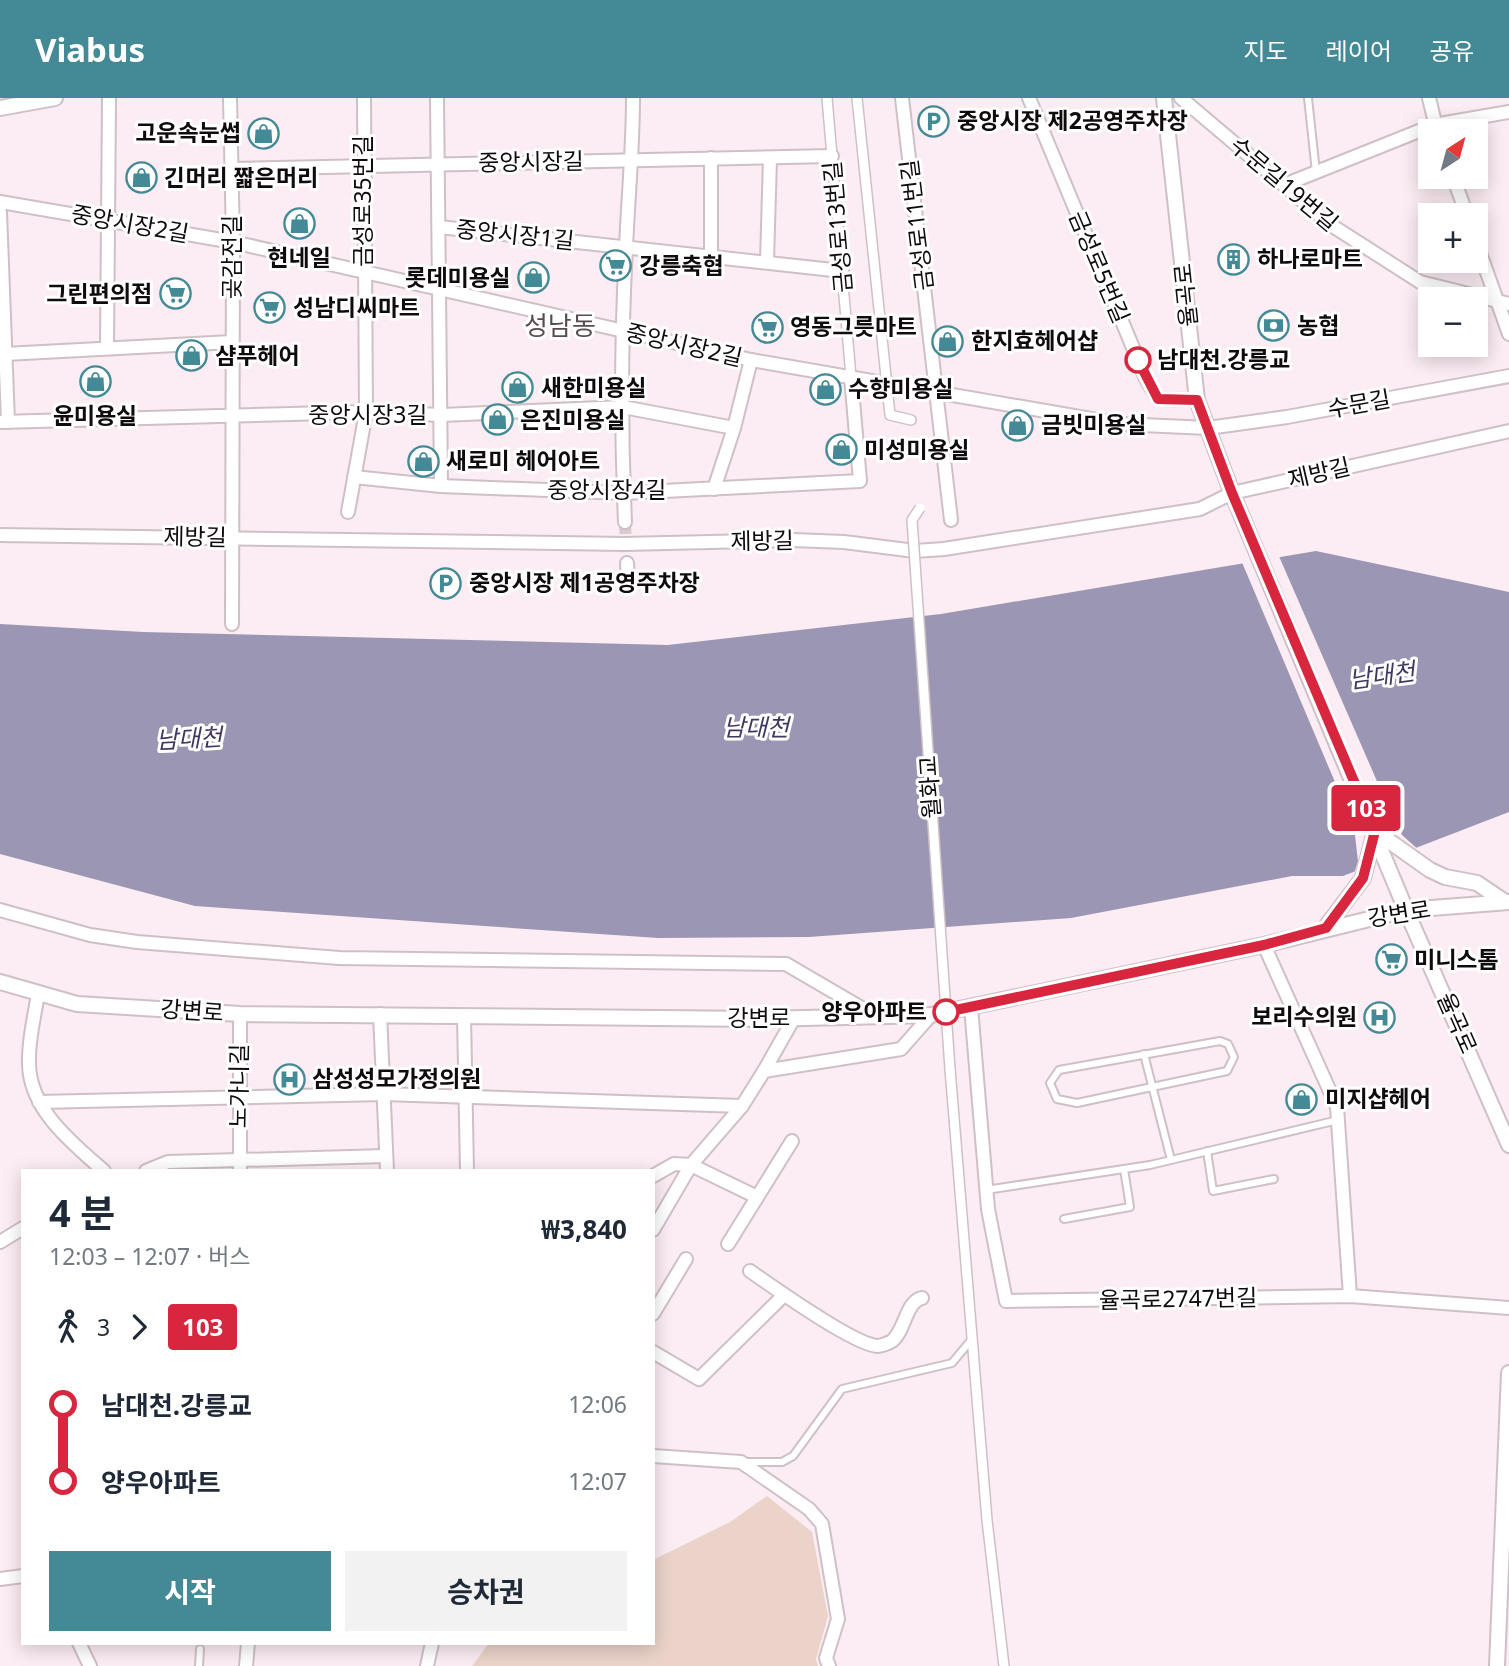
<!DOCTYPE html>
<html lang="ko">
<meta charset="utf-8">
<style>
:root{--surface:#fff;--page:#f2f2f3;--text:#1f2937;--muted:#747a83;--accent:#448996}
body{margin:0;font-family:"Noto Sans","Noto Sans KR",sans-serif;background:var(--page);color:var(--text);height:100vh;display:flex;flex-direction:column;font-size:26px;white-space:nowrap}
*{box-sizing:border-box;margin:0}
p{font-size:23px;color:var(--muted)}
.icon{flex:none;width:38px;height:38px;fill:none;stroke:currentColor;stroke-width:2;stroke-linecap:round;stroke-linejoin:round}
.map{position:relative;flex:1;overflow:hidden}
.drawer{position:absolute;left:21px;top:1071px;width:634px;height:476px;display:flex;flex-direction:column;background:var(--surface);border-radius:0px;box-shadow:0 4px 18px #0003}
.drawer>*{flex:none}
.badge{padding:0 14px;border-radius:5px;font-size:24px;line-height:46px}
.needle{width:46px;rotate:36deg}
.tools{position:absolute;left:1418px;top:21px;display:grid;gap:14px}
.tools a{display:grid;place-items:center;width:70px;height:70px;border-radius:0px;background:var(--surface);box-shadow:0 4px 18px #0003;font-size:35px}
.map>.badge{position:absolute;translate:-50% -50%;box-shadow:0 0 0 4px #fff}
.legs{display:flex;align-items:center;gap:10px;height:77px;padding:0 28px;font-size:23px}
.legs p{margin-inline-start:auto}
.headline{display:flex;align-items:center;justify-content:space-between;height:119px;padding:0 28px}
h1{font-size:38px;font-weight:700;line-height:52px}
.primary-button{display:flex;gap:14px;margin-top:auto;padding:14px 28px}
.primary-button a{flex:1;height:80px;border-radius:0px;background:var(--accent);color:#fff;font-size:28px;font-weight:700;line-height:80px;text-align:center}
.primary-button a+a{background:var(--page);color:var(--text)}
ul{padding:0 28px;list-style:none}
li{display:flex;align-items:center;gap:24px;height:77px;font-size:26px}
li i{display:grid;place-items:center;width:10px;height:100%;margin:0 9px;background:currentColor}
li i::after{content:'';width:18px;height:18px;margin:-9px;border:5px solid;border-radius:50%;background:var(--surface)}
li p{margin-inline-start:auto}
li:first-child i{background:linear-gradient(#0000 50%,currentColor 0)}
li:last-child i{background:linear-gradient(currentColor 50%,#0000 0)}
header{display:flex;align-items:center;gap:42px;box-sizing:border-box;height:98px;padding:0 35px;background:var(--accent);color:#fff}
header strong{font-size:33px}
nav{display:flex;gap:38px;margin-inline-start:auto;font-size:24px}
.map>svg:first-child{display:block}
.green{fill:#ebd3c9}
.water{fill:#9b96b3}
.pier{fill:#fcecf3}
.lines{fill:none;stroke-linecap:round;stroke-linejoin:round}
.minor-tunnel{stroke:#d9cad0;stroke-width:12;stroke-dasharray:12 6;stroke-linecap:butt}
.service-casing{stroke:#cfc0c7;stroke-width:10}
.pedestrian-casing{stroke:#cfc0c7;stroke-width:12}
.minor-casing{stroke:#cfc0c7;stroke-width:16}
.tertiary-casing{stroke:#cfc0c7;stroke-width:18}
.service{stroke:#fff;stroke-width:6}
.pedestrian{stroke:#fff;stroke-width:9}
.minor{stroke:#fff;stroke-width:12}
.tertiary{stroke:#fff;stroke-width:14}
.pedestrian-bridge-casing{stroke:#cfc0c7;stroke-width:12;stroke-linecap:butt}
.pedestrian-bridge{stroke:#fff;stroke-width:9}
.line-1-casing{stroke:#fff;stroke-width:16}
.line-1{stroke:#d7263d;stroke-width:10}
.stop-1-dot{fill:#fff;stroke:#d7263d;stroke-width:3.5}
.labels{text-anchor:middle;stroke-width:6;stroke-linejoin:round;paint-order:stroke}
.poi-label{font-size:23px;font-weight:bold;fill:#100b0d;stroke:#fff;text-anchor:start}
.street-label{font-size:23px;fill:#100b0d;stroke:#fff}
.stop-label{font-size:23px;font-weight:bold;fill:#100b0d;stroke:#fff;text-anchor:start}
.water-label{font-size:24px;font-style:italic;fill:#413762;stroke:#fff}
.quarter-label{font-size:26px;fill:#584c52;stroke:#fff}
</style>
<header>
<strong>Viabus</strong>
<nav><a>지도</a><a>레이어</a><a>공유</a></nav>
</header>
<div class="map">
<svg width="1509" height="1568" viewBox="0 0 1509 1568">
<rect width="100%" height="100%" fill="#fcecf3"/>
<polygon class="green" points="767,1398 812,1434 828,1518 816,1561 818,1568 472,1568 489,1545 653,1545 653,1462 730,1424"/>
<polygon class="water" points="1316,453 1509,494 1509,714 1343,778 1292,778 1071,820 809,839 658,840 195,808 0,756 0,526 143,534 668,547 941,516"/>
<polygon class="pier" points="1278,456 1390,713 1402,737 1421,754 1357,778 1353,779 1358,763 1354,729 1241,462"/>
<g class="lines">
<polyline class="minor-tunnel" points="625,424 627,465"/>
<defs>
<g id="service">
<polyline points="1308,0 1316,74"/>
<polygon points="1220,943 1228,946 1234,959 1227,973 1077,1005 1057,1001 1050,985 1059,972"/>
<polyline points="1144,956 1171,1062"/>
<polyline points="1207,1053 1213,1093 1274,1081"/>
<polyline points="986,1092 1150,1067 1338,1022"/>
<polyline points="1064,1121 1130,1109 1124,1071"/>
<polyline points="746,1364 782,1364 793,1358 842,1291 952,1265 972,1241"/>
<polyline points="199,1568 200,1551"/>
</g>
<g id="pedestrian">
<polyline points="827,0 851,279"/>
<polyline points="857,0 890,317 911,322"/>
<polyline points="950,971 987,1422 1004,1568"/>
</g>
<g id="minor">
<polyline points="230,0 233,144 232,526"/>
<polyline points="437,0 441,388"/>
<polyline points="902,0 951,422"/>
<polyline points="1029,0 1146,281 1158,301 1197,302"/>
<polyline points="1181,0 1331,127 1420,184 1509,206"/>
<polyline points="1429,0 1437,33"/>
<polyline points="230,71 832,58"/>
<polyline points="1453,79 1467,117"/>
<polyline points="1284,87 1434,27 1509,14"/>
<polyline points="0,104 233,144 751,262 1120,326 1208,330 1287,319 1509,278"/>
<polyline points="0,114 8,324"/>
<polyline points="439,129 842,173"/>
<polyline points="1475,141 1509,236"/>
<polyline points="711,158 711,60"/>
<polyline points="767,163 770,60"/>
<polyline points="107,249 109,0"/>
<polyline points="5,256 232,244"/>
<polyline points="0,324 366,314 442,317 623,309 734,330"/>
<polyline points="354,379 441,388 624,395 860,383 851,279"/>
<polyline points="714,391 734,330 751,262"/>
<polyline points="348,414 366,314 364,0"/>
<path d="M625 424C621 334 621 241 626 150 628 100 633 51 633 0"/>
<polyline points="0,437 624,446 792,442 844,444 915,453 944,451 1200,411 1232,395 1509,333"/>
<polyline points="627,465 628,481"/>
<polyline points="0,812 90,837 137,844 339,860 786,866 875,918"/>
<polyline points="1264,847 1337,1009 1350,1198"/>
<path d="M38 895C35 917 28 942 29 965 29 1011 72 1045 104 1073"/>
<polyline points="971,909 988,1111 1006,1203 1350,1198 1509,1210"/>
<polyline points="240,916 240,1073"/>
<polyline points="380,916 387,1073"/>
<polyline points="464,918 467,1073"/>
<polyline points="764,973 794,920"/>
<polyline points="39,1004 384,996 742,1008"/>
<polyline points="146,1073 168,1064 386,1058"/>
<polyline points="653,1078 674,1066 691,1067 757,1099"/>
<polyline points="653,1132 691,1067 742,1008 764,973 901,951 931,917"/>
<polyline points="0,1144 23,1130"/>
<polyline points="728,1146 792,1043"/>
<path d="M750 1173C773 1189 853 1246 877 1248 881 1248 889 1245 892 1243 905 1233 906 1203 922 1200"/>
<polyline points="653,1216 686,1161"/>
<polyline points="653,1254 699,1281 784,1197"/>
<polyline points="653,1358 741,1364 809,1411 822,1426 838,1521 826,1560 829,1568"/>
<polyline points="0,1481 23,1478"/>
<polyline points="79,1545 90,1568"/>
<polyline points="246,1568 248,1545"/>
<polyline points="427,1568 432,1545"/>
</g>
<g id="tertiary">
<polyline points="1164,0 1197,302 1232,395 1406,812 1509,1047"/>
<polyline points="0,10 55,0"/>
<polyline points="1326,829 1363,780 1375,733 1430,772 1445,779 1477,785 1505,804"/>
<polyline points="0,884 77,906 240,916 758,921 931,917 1264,847 1406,812 1509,804"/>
<polyline points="1497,1568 1509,1275"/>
</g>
</defs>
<use href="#service" class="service-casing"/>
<use href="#pedestrian" class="pedestrian-casing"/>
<use href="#minor" class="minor-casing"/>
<use href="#tertiary" class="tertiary-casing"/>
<use href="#service" class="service"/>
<use href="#pedestrian" class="pedestrian"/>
<use href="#minor" class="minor"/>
<use href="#tertiary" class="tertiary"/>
<defs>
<polyline id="pedestrian-bridge" points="920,410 912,422 950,971"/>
</defs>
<use href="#pedestrian-bridge" class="pedestrian-bridge-casing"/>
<use href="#pedestrian-bridge" class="pedestrian-bridge"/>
</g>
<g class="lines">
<defs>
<polyline id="line-1" points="946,914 1264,847 1326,830 1363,780 1375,733 1232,395 1197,302 1158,301 1138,262"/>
</defs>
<use href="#line-1" class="line-1-casing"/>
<use href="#line-1" class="line-1"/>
</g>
<defs>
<symbol id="parking-ring" viewBox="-11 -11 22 22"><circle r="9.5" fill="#fff" stroke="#448996" stroke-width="1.5"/><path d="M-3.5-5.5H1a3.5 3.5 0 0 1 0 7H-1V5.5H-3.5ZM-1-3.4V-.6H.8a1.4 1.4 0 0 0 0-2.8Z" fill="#448996"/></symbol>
<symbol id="shop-ring" viewBox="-11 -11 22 22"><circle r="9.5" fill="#fff" stroke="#448996" stroke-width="1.5"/><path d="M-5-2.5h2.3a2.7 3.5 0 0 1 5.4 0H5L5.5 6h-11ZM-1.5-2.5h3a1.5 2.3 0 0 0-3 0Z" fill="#448996"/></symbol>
<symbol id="building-ring" viewBox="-11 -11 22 22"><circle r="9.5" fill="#fff" stroke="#448996" stroke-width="1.5"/><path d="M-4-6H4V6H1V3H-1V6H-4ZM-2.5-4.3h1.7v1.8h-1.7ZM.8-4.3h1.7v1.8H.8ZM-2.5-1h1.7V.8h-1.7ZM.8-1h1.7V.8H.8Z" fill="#448996"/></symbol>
<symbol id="supermarket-ring" viewBox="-11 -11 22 22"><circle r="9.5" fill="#fff" stroke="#448996" stroke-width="1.5"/><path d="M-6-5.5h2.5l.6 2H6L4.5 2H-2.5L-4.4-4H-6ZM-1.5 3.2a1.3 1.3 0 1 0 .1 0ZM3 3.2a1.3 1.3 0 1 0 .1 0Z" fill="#448996"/></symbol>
<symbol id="bank-ring" viewBox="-11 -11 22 22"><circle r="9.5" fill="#fff" stroke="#448996" stroke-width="1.5"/><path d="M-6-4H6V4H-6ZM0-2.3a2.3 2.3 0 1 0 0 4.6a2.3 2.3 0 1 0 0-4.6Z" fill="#448996"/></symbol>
<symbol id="hospital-ring" viewBox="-11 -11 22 22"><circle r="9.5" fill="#fff" stroke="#448996" stroke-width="1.5"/><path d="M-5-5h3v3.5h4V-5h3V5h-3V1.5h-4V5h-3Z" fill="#448996"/></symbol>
</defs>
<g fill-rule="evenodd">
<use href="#parking-ring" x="916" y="6" width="35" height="35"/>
<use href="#shop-ring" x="246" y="18" width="35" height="35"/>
<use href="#shop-ring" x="124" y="62" width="35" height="35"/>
<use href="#shop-ring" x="282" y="108" width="35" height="35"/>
<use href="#building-ring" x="1216" y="144" width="35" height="35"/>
<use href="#supermarket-ring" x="598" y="150" width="35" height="35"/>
<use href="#shop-ring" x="516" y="162" width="35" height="35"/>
<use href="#supermarket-ring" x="158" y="178" width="35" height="35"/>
<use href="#supermarket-ring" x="252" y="192" width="35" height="35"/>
<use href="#bank-ring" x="1256" y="210" width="35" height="35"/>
<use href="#supermarket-ring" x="750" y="212" width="35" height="35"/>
<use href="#shop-ring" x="930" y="226" width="35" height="35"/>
<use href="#shop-ring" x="174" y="240" width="35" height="35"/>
<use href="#shop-ring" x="78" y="266" width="35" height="35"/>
<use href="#shop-ring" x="500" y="272" width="35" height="35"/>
<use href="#shop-ring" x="808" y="274" width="35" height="35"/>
<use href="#shop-ring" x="480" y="304" width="35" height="35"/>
<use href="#shop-ring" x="1000" y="310" width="35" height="35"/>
<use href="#shop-ring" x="824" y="334" width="35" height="35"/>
<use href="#shop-ring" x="406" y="346" width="35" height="35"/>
<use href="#parking-ring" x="428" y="468" width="35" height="35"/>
<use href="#supermarket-ring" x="1374" y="844" width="35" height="35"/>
<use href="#hospital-ring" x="1362" y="902" width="35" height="35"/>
<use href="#hospital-ring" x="272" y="964" width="35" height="35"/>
<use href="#shop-ring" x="1284" y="984" width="35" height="35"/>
</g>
<g class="stop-1-dot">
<circle cx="1138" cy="262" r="12"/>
<circle cx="946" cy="914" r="12"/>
</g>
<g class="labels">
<g class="poi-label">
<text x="957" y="31">중앙시장 제2공영주차장</text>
<text x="241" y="43" text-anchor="end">고운속눈썹</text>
<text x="164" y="88">긴머리 짧은머리</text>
<text x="299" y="168" text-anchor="middle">현네일</text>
<text x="1257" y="169">하나로마트</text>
<text x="639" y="176">강릉축협</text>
<text x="511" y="188" text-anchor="end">롯데미용실</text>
<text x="152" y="204" text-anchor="end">그린편의점</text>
<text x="293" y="218">성남디씨마트</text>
<text x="1297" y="236">농협</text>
<text x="790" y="237">영동그릇마트</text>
<text x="971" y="251">한지효헤어샵</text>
<text x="215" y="266">샴푸헤어</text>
<text x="541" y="298">새한미용실</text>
<text x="848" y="299">수향미용실</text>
<text x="95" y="326" text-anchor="middle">윤미용실</text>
<text x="520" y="330">은진미용실</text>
<text x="1041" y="335">금빗미용실</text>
<text x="864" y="360">미성미용실</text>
<text x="446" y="371">새로미 헤어아트</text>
<text x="469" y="493">중앙시장 제1공영주차장</text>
<text x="1414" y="870">미니스톰</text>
<text x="1357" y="927" text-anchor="end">보리수의원</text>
<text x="312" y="989">삼성성모가정의원</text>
<text x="1325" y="1009">미지샵헤어</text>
</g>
<g class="street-label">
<text transform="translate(531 64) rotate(-1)" y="8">중앙시장길</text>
<text transform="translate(1284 86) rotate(40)" y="8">수문길19번길</text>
<text transform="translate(363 103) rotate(-90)" y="8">금성로35번길</text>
<text transform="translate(130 126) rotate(10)" y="8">중앙시장2길</text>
<text transform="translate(917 127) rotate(-97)" y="8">금성로11번길</text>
<text transform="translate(838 129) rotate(-95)" y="8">금성로13번길</text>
<text transform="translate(515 137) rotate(6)" y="8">중앙시장1길</text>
<text transform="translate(232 159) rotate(-90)" y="8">곶감전길</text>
<text transform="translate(1099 169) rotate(67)" y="8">금성로5번길</text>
<text transform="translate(1186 197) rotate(-96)" y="8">율곡로</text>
<text transform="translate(684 247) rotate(13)" y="8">중앙시장2길</text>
<text transform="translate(1359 306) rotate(-10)" y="8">수문길</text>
<text x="368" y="325">중앙시장3길</text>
<text transform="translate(1319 375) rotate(-13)" y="8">제방길</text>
<text x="607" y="400">중앙시장4길</text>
<text transform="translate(195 439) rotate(1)" y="8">제방길</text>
<text transform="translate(762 443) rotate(-1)" y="8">제방길</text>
<text transform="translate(930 689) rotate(-94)" y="8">월화교</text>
<text transform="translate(1399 816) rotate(-9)" y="8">강변로</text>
<text transform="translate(192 913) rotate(4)" y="8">강변로</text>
<text x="759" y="928">강변로</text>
<text transform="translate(1457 925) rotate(66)" y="8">율곡로</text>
<text transform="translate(239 988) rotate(-89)" y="8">노가니길</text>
<text transform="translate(1178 1201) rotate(-1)" y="8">율곡로2747번길</text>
</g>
<g class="stop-label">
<text x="1157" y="270">남대천.강릉교</text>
<text x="927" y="922" text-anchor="end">양우아파트</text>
</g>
<g class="water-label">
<text transform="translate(1382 578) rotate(-8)" y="8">남대천</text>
<text x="756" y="638">남대천</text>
<text transform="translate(189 641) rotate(-3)" y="8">남대천</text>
</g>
<g class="quarter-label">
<text x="560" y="237">성남동</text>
</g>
</g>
</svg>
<div class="tools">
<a><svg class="needle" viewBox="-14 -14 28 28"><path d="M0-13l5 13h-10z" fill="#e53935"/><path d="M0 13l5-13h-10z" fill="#747a83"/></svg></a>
<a>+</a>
<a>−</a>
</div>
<b class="badge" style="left:1366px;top:710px;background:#d7263d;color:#fff">103</b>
<section class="drawer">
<div class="headline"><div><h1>4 분</h1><p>12:03 – 12:07 · 버스</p></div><b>₩3,840</b></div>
<div class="legs"><svg class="icon" aria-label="walk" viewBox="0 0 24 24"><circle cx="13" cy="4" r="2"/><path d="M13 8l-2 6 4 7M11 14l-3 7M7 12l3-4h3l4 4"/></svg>3<svg class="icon" aria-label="forward" viewBox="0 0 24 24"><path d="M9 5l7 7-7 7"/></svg><b class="badge" style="background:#d7263d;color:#fff">103</b></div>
<ul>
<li><i style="color:#d7263d"></i><b>남대천.강릉교</b><p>12:06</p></li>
<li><i style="color:#d7263d"></i><b>양우아파트</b><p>12:07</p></li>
</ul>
<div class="primary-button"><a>시작</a><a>승차권</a></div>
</section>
</div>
